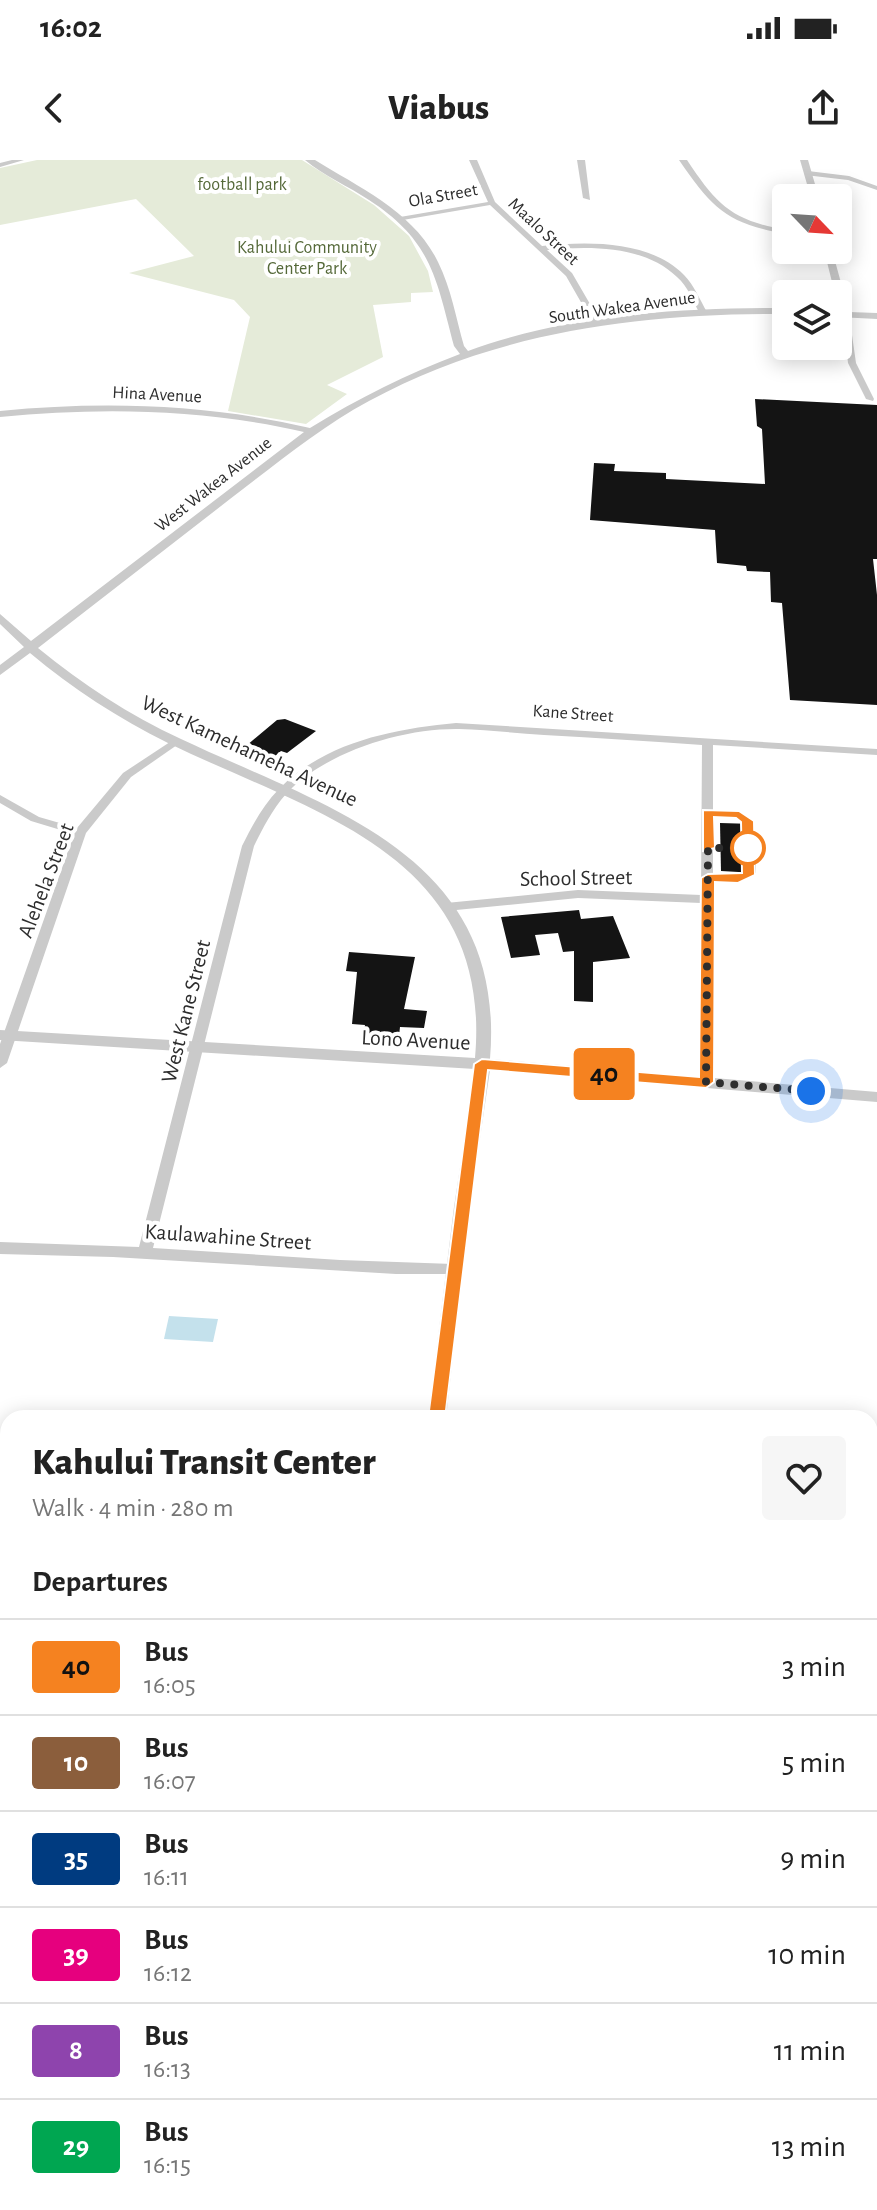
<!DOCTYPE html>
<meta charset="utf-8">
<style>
:root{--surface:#fff;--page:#f6f6f6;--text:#222;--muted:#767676;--line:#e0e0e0}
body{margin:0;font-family:"Alegreya Sans",sans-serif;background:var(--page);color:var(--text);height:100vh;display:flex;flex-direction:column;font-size:30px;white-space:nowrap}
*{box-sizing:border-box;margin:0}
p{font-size:26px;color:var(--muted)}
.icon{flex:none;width:44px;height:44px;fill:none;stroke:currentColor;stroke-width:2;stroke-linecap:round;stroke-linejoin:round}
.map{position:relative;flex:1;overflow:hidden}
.side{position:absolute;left:0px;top:1250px;width:878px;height:800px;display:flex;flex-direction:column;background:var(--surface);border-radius:24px 24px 0 0;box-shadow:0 4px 20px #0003}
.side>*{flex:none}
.badge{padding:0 16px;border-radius:6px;font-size:28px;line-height:52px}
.needle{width:52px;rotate:115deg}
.buttons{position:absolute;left:772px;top:24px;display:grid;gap:16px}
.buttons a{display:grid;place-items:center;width:80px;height:80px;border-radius:8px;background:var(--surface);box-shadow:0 4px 20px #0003;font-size:40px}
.you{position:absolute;width:40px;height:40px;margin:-20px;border:6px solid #fff;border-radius:50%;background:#1a73e8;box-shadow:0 0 0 12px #1a73e833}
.map>.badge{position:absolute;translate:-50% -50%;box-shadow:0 0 0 4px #fff}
h2{padding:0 32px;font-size:30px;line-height:72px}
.round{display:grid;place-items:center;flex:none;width:84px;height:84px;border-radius:8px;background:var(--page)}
.summary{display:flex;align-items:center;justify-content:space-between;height:136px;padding:0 32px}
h1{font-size:38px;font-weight:800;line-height:60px}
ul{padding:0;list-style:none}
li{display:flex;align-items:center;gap:24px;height:96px;padding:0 32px;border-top:2px solid var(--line)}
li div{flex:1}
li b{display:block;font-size:30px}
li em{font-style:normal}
li .badge{min-width:88px;font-weight:700;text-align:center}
.status{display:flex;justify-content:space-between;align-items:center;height:56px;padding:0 40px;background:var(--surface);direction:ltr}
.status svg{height:22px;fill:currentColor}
header{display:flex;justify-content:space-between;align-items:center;height:104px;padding:0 32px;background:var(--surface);font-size:36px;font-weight:800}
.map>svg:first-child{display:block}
.green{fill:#e5ebd9}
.water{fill:#c4e1ec}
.building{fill:#141414}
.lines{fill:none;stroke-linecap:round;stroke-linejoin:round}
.minor{fill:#cacaca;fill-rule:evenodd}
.tertiary{fill:#cacaca;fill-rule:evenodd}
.secondary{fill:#b7b7b7;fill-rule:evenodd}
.line{fill:#f58220;stroke:#fff;stroke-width:2}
.walk{stroke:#2d2d2d;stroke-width:8;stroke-dasharray:0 14.4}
.stop-dot{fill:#fff;stroke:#f58220;stroke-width:4}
.labels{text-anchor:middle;stroke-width:8;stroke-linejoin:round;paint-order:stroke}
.far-park-label{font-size:18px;fill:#556939;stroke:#fff}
.far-street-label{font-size:18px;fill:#2d2d2d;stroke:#fff}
.street-label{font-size:22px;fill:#2d2d2d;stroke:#fff}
</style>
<div class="status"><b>16:02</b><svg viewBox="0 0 49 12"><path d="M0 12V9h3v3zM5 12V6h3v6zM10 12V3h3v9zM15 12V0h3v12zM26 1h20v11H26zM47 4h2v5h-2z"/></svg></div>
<header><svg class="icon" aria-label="back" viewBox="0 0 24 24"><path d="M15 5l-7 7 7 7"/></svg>Viabus<svg class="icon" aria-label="share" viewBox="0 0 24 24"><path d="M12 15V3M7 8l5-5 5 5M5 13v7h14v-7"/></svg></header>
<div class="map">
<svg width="877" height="2050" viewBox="0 0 877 2050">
<rect width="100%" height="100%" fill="#fff"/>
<polygon class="green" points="37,0 302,0 374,45 409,76 428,111 433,132 411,133 411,142 373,145 383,197 327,225 347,234 306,264 228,251 250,157 234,140 129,113 194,96 136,39 0,65 0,8"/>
<polygon class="water" points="169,1156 218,1159 213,1182 164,1179"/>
<g class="building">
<polygon points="755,239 877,245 877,399 873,399 877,435 877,545 790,540 782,443 771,442 770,412 747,411 746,406 717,403 715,370 590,360 594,303 615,304 614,311 666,313 666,319 765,324 762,269 757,266"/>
<polygon points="285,559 316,571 287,593 281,591 274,597 246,586 277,560"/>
<polygon points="720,663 754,664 756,713 721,711"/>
<polygon points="579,750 581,759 613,756 630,798 593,802 593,842 574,841 574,791 563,792 558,773 535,775 540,795 511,798 501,757"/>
<polygon points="349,792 415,797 404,849 427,851 424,868 400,867 399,876 363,874 365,865 352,864 357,812 346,811"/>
</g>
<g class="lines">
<g class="minor">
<polygon points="12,0 24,0 0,7 0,3"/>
<path d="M469 0H477L495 42 542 86C587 81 650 80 684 115 694 125 700 140 707 152L700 154C693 142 688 126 677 117 644 85 589 86 547 90L572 113 601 163 594 165 566 116 490 45 397 61V57H400L488 42Z"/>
<polygon points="577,0 585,0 590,40 583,38"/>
<path d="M679 0H687C717 45 731 60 786 70V74C726 63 713 49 679 0Z"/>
<polygon points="808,11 849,16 877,26 877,30 848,20 805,15"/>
<polygon points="842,152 849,154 856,203 874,239 873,241 866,239 848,203"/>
<path d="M456 563 877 589V595L713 585V922L711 925 706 927 699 922 701 743 578 738 446 751 440 747 446 743 578 730 701 735 702 585C650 581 597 578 544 575 516 573 487 570 459 569 402 568 325 592 286 634 272 650 263 668 254 686L153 1088 340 1100 453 1104 458 1106 460 1110 458 1114H396L113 1097 0 1094V1082L139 1087 242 686C252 666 263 645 279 629 325 582 393 569 456 563Z"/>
<polygon points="173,580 177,581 177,585 131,617 86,673 7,903 0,908 0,884 74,674 31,661 0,643 0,635 39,657 77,668 123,613"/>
<polygon points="0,1965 8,1966 8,1986 0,1985"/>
</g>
<g class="tertiary">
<path d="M305 0H315C360 28 414 52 438 102 451 128 456 158 464 186L468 191C569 154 680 148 786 148V154C642 153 497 171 369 241 319 268 275 305 230 339 166 389 102 438 38 488 82 524 129 555 181 579 329 649 507 695 490 899L877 932V942L490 910 470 1047 446 1258H428L454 1047 475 909 0 880V870L475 898C493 694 314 654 168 583 118 558 73 529 30 493L0 515V505L24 487 0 464V454L31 481 304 272C203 249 103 247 0 257V251C105 241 207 244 310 268 359 238 407 214 460 194L454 186C436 118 432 81 369 40 348 26 324 16 305 0Z"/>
<polygon points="800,0 808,0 819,38 811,38"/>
<polygon points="824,90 832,90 849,152 877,153 877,159 838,157 838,134 835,134"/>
<polygon points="323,2042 347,2042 346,2050 322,2050"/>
<polygon points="370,2042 394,2042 393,2050 369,2050"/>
</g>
<g class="secondary">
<rect x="0" y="1449" width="8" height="20"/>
<polygon points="870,1473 877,1474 877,1494 870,1493"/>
</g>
</g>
<polygon class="line" points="703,650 739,651 754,661 755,715 738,723 715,722 714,922 706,928 488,910 445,1258 443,1263 430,1263 428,1258 474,904 482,899 699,917 701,718 708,714 742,713 741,662 736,658 714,657 715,688 703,691"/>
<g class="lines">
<polyline class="walk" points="748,688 708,688 706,922 811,931"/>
</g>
<circle class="stop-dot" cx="748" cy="688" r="16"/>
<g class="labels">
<g class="far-park-label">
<text x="242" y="30">football park</text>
<text x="307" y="93">Kahului Community<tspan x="307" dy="21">Center Park</tspan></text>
</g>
<g class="far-street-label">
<text transform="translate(443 35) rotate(-10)" y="6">Ola Street</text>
<text transform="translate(544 71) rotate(43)" y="6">Maalo Street</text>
<text transform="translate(622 147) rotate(-8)" y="6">South Wakea Avenue</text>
<text transform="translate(157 234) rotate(3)" y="6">Hina Avenue</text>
<text transform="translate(213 324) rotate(-38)" y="6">West Wakea Avenue</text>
<text transform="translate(573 553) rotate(4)" y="6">Kane Street</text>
</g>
<g class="street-label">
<text transform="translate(250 590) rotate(25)" y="8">West Kamehameha Avenue</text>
<text transform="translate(576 717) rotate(-1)" y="8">School Street</text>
<text transform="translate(45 720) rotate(-69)" y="8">Alehela Street</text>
<text transform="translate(185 851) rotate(-76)" y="8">West Kane Street</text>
<text transform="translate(416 879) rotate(3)" y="8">Lono Avenue</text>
<text transform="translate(228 1076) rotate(4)" y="8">Kaulawahine Street</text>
</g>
</g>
</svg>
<div class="buttons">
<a><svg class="needle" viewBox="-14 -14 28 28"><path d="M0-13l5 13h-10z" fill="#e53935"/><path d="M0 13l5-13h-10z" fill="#767676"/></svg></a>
<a><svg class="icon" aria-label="layers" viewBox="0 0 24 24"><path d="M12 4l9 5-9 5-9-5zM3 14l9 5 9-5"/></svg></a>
</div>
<div class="you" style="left:811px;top:931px"></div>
<b class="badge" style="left:604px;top:914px;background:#f58220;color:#111">40</b>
<section class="side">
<div class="summary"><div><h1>Kahului Transit Center</h1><p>Walk · 4 min · 280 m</p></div><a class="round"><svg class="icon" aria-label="heart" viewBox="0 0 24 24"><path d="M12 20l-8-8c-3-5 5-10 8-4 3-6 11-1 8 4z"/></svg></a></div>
<h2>Departures</h2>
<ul>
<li><span class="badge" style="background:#f58220;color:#111">40</span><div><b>Bus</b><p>16:05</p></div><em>3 min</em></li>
<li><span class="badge" style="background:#8b5e3c;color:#fff">10</span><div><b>Bus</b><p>16:07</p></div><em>5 min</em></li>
<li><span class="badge" style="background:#003b80;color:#fff">35</span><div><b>Bus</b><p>16:11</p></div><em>9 min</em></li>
<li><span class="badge" style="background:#e6007e;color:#fff">39</span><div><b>Bus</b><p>16:12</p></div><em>10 min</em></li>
<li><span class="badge" style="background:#8e44ad;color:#fff">8</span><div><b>Bus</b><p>16:13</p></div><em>11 min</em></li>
<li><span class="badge" style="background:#00a651;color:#fff">29</span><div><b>Bus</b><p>16:15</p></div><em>13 min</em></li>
</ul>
</section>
</div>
